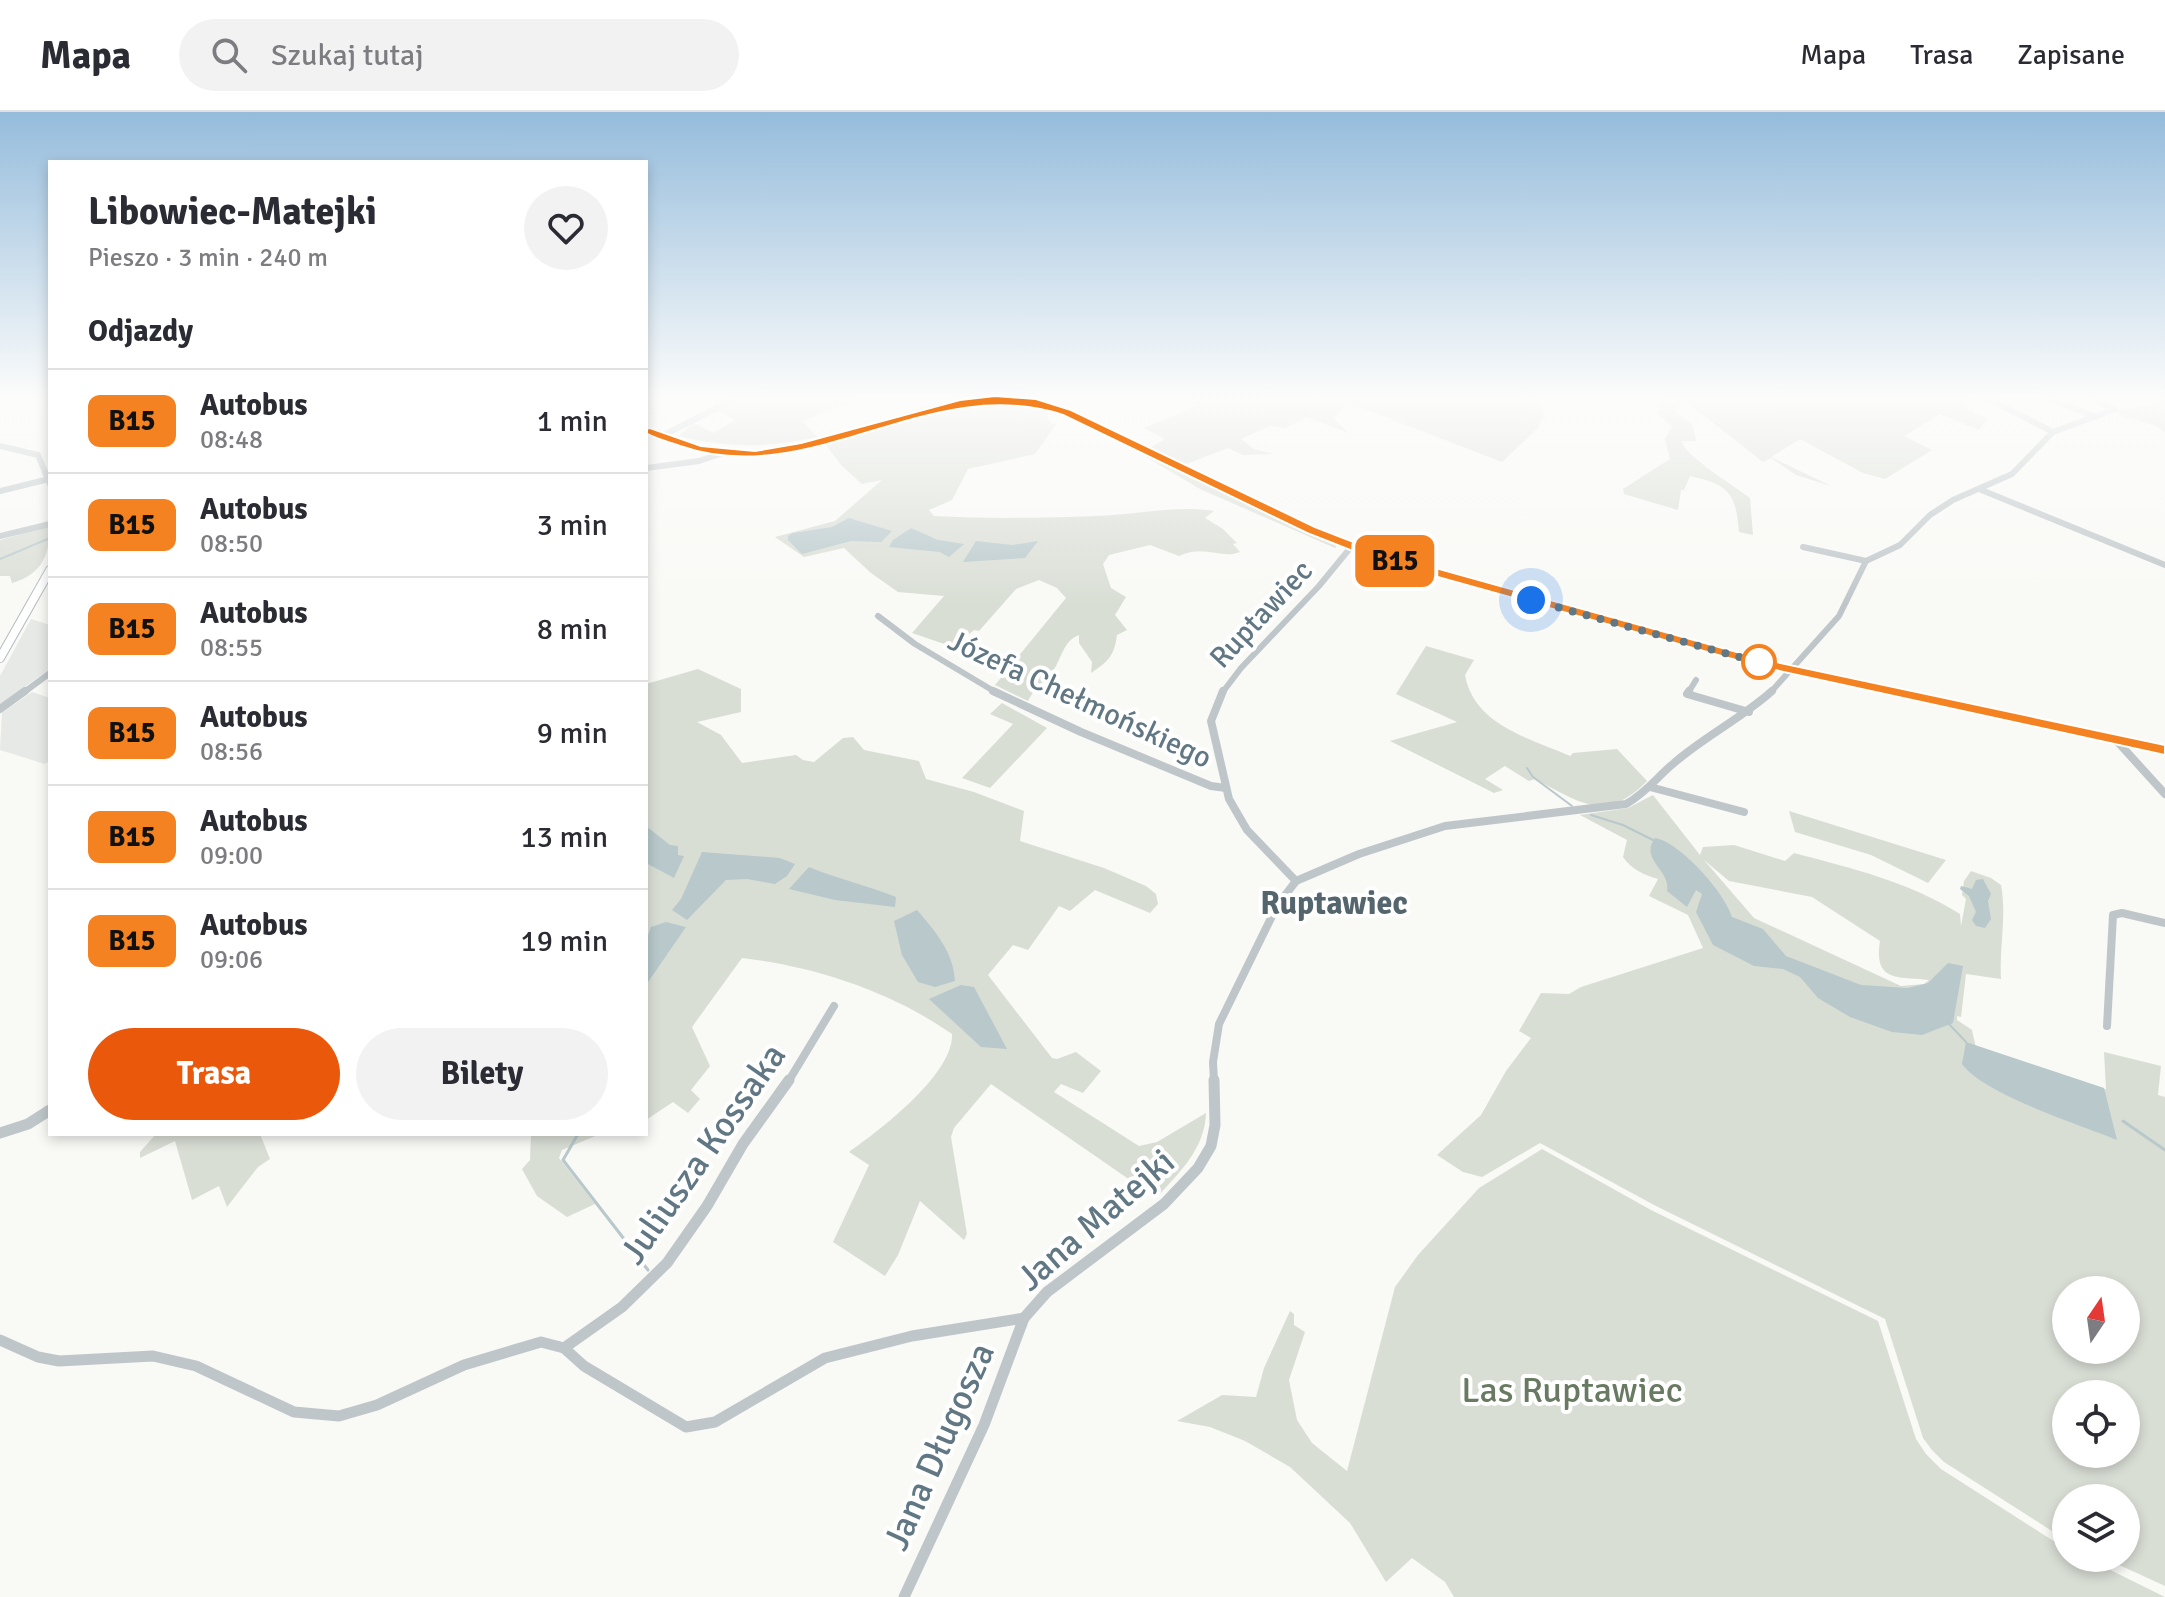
<!DOCTYPE html>
<html lang="pl">
<meta charset="utf-8">
<style>
:root{--surface:#fff;--page:#f2f2f3;--text:#2b2b33;--muted:#7c7c81;--line:#e1e1e2;--accent:#ea580c}
body{margin:0;font-family:Signika,sans-serif;background:var(--page);color:var(--text);height:100vh;display:flex;flex-direction:column;font-size:30px;white-space:nowrap}
*{box-sizing:border-box;margin:0}
p{font-size:26px;color:var(--muted)}
.icon{flex:none;width:44px;height:44px;fill:none;stroke:currentColor;stroke-width:2;stroke-linecap:round;stroke-linejoin:round}
.map{position:relative;flex:1;overflow:hidden}
.side{position:absolute;left:48px;top:48px;width:600px;height:976px;display:flex;flex-direction:column;background:var(--surface);border-radius:0px;box-shadow:0 4px 12px #0003}
.side>*{flex:none}
.badge{padding:0 16px;border-radius:12px;font-size:28px;line-height:52px}
.needle{width:52px;rotate:13deg}
.buttons{position:absolute;left:2052px;top:1164px;display:grid;gap:16px}
.buttons a{display:grid;place-items:center;width:88px;height:88px;border-radius:50%;background:var(--surface);box-shadow:0 4px 12px #0003;font-size:40px}
.you{position:absolute;width:40px;height:40px;margin:-20px;border:6px solid #fff;border-radius:50%;background:#1a73e8;box-shadow:0 0 0 12px #1a73e833}
.map>.badge{position:absolute;translate:-50% -50%;box-shadow:0 0 0 4px #fff}
h2{padding:0 40px;font-size:30px;line-height:72px}
.round{display:grid;place-items:center;flex:none;width:84px;height:84px;border-radius:42px;background:var(--page)}
.head{display:flex;align-items:center;justify-content:space-between;height:136px;padding:0 40px}
h1{font-size:38px;font-weight:700;line-height:60px}
.cta{display:flex;gap:16px;margin-top:auto;padding:16px 40px}
.cta a{flex:1;height:92px;border-radius:48px;background:var(--accent);color:#fff;font-size:32px;font-weight:700;line-height:92px;text-align:center}
.cta a+a{background:var(--page);color:var(--text)}
ul{padding:0;list-style:none}
li{display:flex;align-items:center;gap:24px;height:104px;padding:0 40px;border-top:2px solid var(--line)}
li div{flex:1}
li b{display:block;font-size:30px}
li em{font-style:normal}
li .badge{min-width:88px;font-weight:700;text-align:center}
header{display:flex;align-items:center;gap:48px;box-sizing:border-box;height:112px;padding:0 40px;background:var(--surface);border-bottom:2px solid var(--line)}
header strong{font-size:38px}
nav{display:flex;gap:44px;margin-inline-start:auto;font-size:28px}
.search{width:560px;height:72px;background:var(--page);display:flex;align-items:center;gap:20px;box-sizing:border-box;padding:0 28px;border-radius:44px;color:var(--muted);font-size:30px}
.map>svg:first-child{display:block}
.built{fill:#e7e9e7}
.green{fill:#d9ded5;fill-rule:evenodd}
.water{fill:#b8c8cb}
.lines{fill:none;stroke-linecap:round;stroke-linejoin:round}
.stream-far1{stroke:#b8c8cb;stroke-width:2}
.stream{stroke:#b8c8cb;stroke-width:3}
.major-casing{stroke:#b3babe;stroke-width:10}
.minor-far2{stroke:#bfc6c9;stroke-width:6}
.minor-far1{stroke:#bfc6c9;stroke-width:8}
.minor{stroke:#bfc6c9;stroke-width:11}
.major{stroke:#fff;stroke-width:8}
.line{fill:#f58220;stroke:#fff;stroke-width:2}
.walk{stroke:#617884;stroke-width:8;stroke-dasharray:0 14.4}
.stop-dot{fill:#fff;stroke:#f58220;stroke-width:4}
.labels{text-anchor:middle;stroke-width:8;stroke-linejoin:round;paint-order:stroke}
.street-label{font-size:30px;fill:#617884;stroke:#fff}
.neighbourhood-label{font-size:32px;font-weight:bold;fill:#54656e;stroke:#fff}
.near-street-label{font-size:36px;fill:#617884;stroke:#fff}
.near-park-label{font-size:36px;fill:#687a61;stroke:#fff}
</style>
<header>
<strong>Mapa</strong>
<div class="search"><svg class="icon" aria-label="search" viewBox="0 0 24 24"><circle cx="10" cy="10" r="6"/><path d="M15 15l6 6"/></svg>Szukaj tutaj</div>
<nav><a>Mapa</a><a>Trasa</a><a>Zapisane</a></nav>
</header>
<div class="map">
<svg width="2165" height="1485" viewBox="0 0 2165 1485">
<rect width="100%" height="100%" fill="#f9f9f6"/>
<g class="built">
<polygon points="31,507 50,513 50,557 0,592 0,564"/>
<polygon points="32,580 50,586 50,648 45,652 0,638 2,601"/>
</g>
<g class="green">
<path d="M745 285H864L802 309 817 325C770 336 724 336 678 324L694 311 713 321 735 308 716 298Z"/>
<polygon points="1183,285 1536,285 1545,303 1538,316 1502,350 1347,290 1334,307 1349,321 1306,305 1286,316 1269,314 1241,327 1254,337 1274,342 1243,343 1228,336 1186,352 1150,336 1165,327 1144,316 1199,293"/>
<path d="M1657 285H1969L1963 294 1987 307 1979 318 1940 302 1904 324 1932 338 1885 367 1863 361 1800 327 1771 345 1831 374 1796 363 1771 346 1763 350 1689 292H1684L1675 299 1693 313 1696 329H1682C1683 343 1736 375 1750 386L1753 423 1739 420C1736 382 1729 372 1690 364L1684 378H1681L1678 398 1624 382 1623 377 1670 347 1665 327 1672 315 1658 302Z"/>
<polygon points="2160,285 2165,285 2165,320 2154,313 2121,304 2117,299 2156,292"/>
<path d="M1007 289 1049 297 1047 304 1052 312 1057 311 1035 342 968 357 952 388 929 398 934 404C988 407 1042 406 1096 404 1136 403 1175 393 1214 399L1205 406 1223 417 1237 431 1233 432 1240 440C1221 448 1205 432 1179 444L1150 433 1109 443 1103 452 1111 476 1126 485 1115 503 1127 518 1117 523C1114 544 1109 549 1091 561L1092 550 1079 531V523C1063 529 1062 546 1053 559 1044 571 1034 576 1028 589L995 573 1066 486 1057 476 1039 468 1016 477 979 519 974 518 953 535 912 521 944 484 898 480 871 461 844 436 804 445 775 425 835 409 882 368 862 372 842 354 826 333 945 297Z"/>
<polygon points="1146,345 1155,346 1337,434 1335,436 1200,377"/>
<path d="M50 414C50 443 42 462 12 471L10 464H0V428Z"/>
<path d="M1426 534 1474 548 1465 563C1474 613 1529 626 1570 644L1573 641 1617 637 1647 669C1605 712 1579 690 1535 667L1529 669 1505 654 1485 667 1503 678 1494 681 1390 629 1457 610 1396 582Z"/>
<path d="M698 557 741 577V600L697 610 721 623 742 651 796 643 803 648 814 650 843 626 853 625 864 638 919 649 926 667 974 680 1024 699 1020 729 1104 756 1146 774 1156 782 1158 792 1150 801 1095 778 1070 799 1059 794 1028 838 1013 833 988 863 1052 946 1057 947 1076 940 1101 959 1083 981 1061 972 1054 980 1139 1034 1157 1030 1206 1001C1205 1037 1179 1061 1156 1086L991 972 954 1016 951 1025 967 1122 964 1128 920 1089 898 1143 885 1164 833 1130 869 1053 849 1040C879 1019 954 962 952 922 890 879 816 855 742 846L692 915 710 954 691 978 700 987 688 1001 673 990 646 1008V572Z"/>
<polygon points="1002,591 1047,616 990,676 962,666 1013,612 990,602"/>
<path d="M1653 683 1700 743 1703 735 1734 733 1785 749 1794 741C1854 757 1907 769 1960 802L1961 814 1966 787 1962 783 1964 769 1971 759 1991 766 2001 773C2007 805 1999 835 2001 867L1966 862 1961 905 1957 904V908L1972 918 1976 936 2096 978 2106 977 2104 940 2161 954 2158 983 2165 985V1474L2104 1446H2126V1386H2066V1428L1944 1350 1932 1338 1923 1326 1885 1207 1654 1093 1540 1031 1482 1065 1463 1060 1437 1043 1481 1003 1506 959 1531 926 1519 919 1541 881 1569 882 1581 875 1703 836 1688 803 1649 784 1658 767C1644 763 1631 757 1623 745L1627 728 1580 703 1628 696ZM1704 748 1729 769 1812 785 1880 829C1873 872 1900 864 1929 868L1924 872 1901 874 1754 806ZM2066 1178H2126V1238H2066ZM2066 1282H2126V1342H2066Z"/>
<polygon points="1789,699 1946,748 1928,771 1871,743 1795,720"/>
<polygon points="156,1022 260,1022 270,1047 258,1055 227,1095 219,1074 192,1088 175,1029 140,1046 140,1040"/>
<polygon points="531,1022 600,1022 562,1038 559,1046 595,1092 567,1105 537,1084 522,1057 530,1048"/>
<polygon points="1542,1037 1651,1098 1878,1209 1916,1327 1926,1342 1941,1357 2066,1437 2066,1446 2086,1446 2165,1485 1454,1485 1445,1470 1412,1446 1386,1470 1350,1411 1290,1355 1245,1329 1210,1315 1177,1309 1222,1283 1256,1285 1264,1256 1290,1199 1294,1202 1294,1213 1305,1220 1289,1268 1297,1308 1312,1331 1347,1359 1395,1175 1418,1143 1479,1076"/>
</g>
<g class="water">
<polygon points="849,406 892,419 881,430 851,429 802,442 788,428 788,424 793,421 832,415"/>
<polygon points="911,416 938,428 964,432 949,445 940,440 889,435 893,428"/>
<polygon points="976,429 1012,433 1038,429 1025,446 963,450"/>
<polygon points="646,714 670,733 678,734 678,743 684,744 674,766 646,751"/>
<path d="M1655 726C1680 730 1725 781 1732 805L1763 817 1786 844 1861 873 1908 876 1928 871 1948 851 1963 854 1953 911 1922 923 1892 920 1850 905 1818 886 1800 865 1783 857 1754 854 1713 833 1696 800 1702 782 1696 778 1687 795 1667 779C1671 758 1639 748 1655 726Z"/>
<polygon points="702,740 780,746 795,752 787,764 775,772 747,767 726,768 687,808 672,798 681,787"/>
<path d="M809 755C837 767 867 773 896 785L895 795 835 788 789 777Z"/>
<polygon points="1983,767 1991,782 1988,789 1991,807 1985,816 1976,814 1972,808 1976,800 1969,784 1960,777 1961,774 1972,777 1976,768"/>
<path d="M917 798C936 820 953 840 955 869L935 875 918 870 902 843 894 809Z"/>
<polygon points="666,810 686,815 646,873 646,829 651,815"/>
<polygon points="961,873 974,875 1007,937 981,935 929,887"/>
<path d="M1966 930 2104 976 2117 1028C2078 1012 1985 983 1962 952Z"/>
</g>
<g class="lines">
<g class="stream-far1">
<polyline points="1303,301 1317,285"/>
<polyline points="0,447 50,426"/>
<polyline points="1527,656 1533,665 1572,694"/>
<polyline points="1591,703 1623,713 1653,728"/>
<polyline points="1948,911 1966,930"/>
</g>
<g class="stream">
<polyline points="2123,1009 2165,1038"/>
<polyline points="578,1022 563,1048 648,1158"/>
</g>
<defs>
<polyline id="major" points="0,546 50,458"/>
</defs>
<use href="#major" class="major-casing"/>
<g class="minor-far2">
<polyline points="1985,285 2053,320"/>
<polyline points="2047,285 2095,305"/>
<polyline points="2087,285 2115,297"/>
<path d="M646 318C676 329 707 341 740 342 827 344 904 291 989 288 1017 287 1041 294 1067 301L1311 418 1378 444 1761 551 1899 581"/>
<polyline points="662,324 738,285"/>
<polyline points="0,334 38,343 50,372"/>
<polyline points="646,356 699,349 723,341"/>
<polyline points="1979,377 2165,453"/>
<polyline points="0,379 45,368"/>
<polyline points="0,424 50,412"/>
<polyline points="1803,435 1866,449"/>
<polyline points="878,504 915,532 997,581"/>
<polyline points="23,581 50,561"/>
<polyline points="1222,581 1241,556 1319,474 1351,435"/>
<polyline points="1688,581 1696,568"/>
<polyline points="1770,581 1839,504 1866,449 1900,433 1930,403 1953,388 2012,362 2053,320 2115,297"/>
</g>
<g class="minor-far1">
<polyline points="993,579 1081,620 1211,674 1226,676"/>
<polyline points="1223,579 1211,609 1229,687 1247,718 1296,769"/>
<polyline points="1689,579 1687,582 1749,600"/>
<polyline points="1890,579 2165,638"/>
<polyline points="0,597 25,579"/>
<polyline points="2116,628 2165,682"/>
<polyline points="1650,675 1744,700"/>
<polyline points="2107,914 2113,803 2122,801 2165,811"/>
<polyline points="788,970 834,894"/>
<path d="M1214 970 1213 950 1219 912 1277 794 1296 769 1359 742 1445 714 1626 692C1646 681 1657 665 1674 651 1705 624 1742 606 1772 579"/>
</g>
<g class="minor">
<polyline points="0,1021 28,1012 50,998"/>
<polyline points="0,1228 38,1245 59,1249 153,1244 196,1254 294,1300 339,1304 377,1293 464,1253 541,1230 564,1236 584,1254 686,1315 715,1310 825,1246 912,1224 1024,1206 1047,1180 1164,1092 1198,1056 1211,1034 1215,1013 1214,968"/>
<polyline points="564,1236 622,1195 667,1151 707,1094 743,1032 789,968"/>
<polyline points="904,1485 984,1313 1024,1206"/>
</g>
<use href="#major" class="major"/>
</g>
<linearGradient id="sky" x2="0" y2="1"><stop stop-color="#95bcdc"/><stop offset="0.58" stop-color="#fcfcfb"/><stop offset="1" stop-color="#fcfcfb" stop-opacity="0"/></linearGradient>
<rect width="2165" height="493" fill="url(#sky)"/>
<path class="line" d="M995 284 1036 287 1071 298 1315 415 1382 441 1762 547 2165 633V643L1761 555 1373 447 1307 421 1063 303C930 259 811 380 680 334 667 329 651 326 641 318L650 316 701 334 755 339 801 331 960 288Z"/>
<g class="lines">
<polyline class="walk" points="1531,488 1761,551 1759,550"/>
</g>
<circle class="stop-dot" cx="1759" cy="550" r="16"/>
<g class="labels">
<g class="street-label">
<text transform="translate(1261 502) rotate(-47)" y="10">Ruptawiec</text>
<text transform="translate(1080 587) rotate(25)" y="10">Józefa Chełmońskiego</text>
</g>
<g class="neighbourhood-label">
<text x="1334" y="802">Ruptawiec</text>
</g>
<g class="near-street-label">
<text transform="translate(702 1041) rotate(-55)" y="13">Juliusza Kossaka</text>
<text transform="translate(1095 1107) rotate(-41)" y="13">Jana Matejki</text>
<text transform="translate(938 1334) rotate(-66)" y="13">Jana Długosza</text>
</g>
<g class="near-park-label">
<text x="1572" y="1290">Las Ruptawiec</text>
</g>
</g>
</svg>
<div class="buttons">
<a><svg class="needle" viewBox="-14 -14 28 28"><path d="M0-13l5 13h-10z" fill="#e53935"/><path d="M0 13l5-13h-10z" fill="#7c7c81"/></svg></a>
<a><svg class="icon" aria-label="locate" viewBox="0 0 24 24"><circle cx="12" cy="12" r="6"/><path d="M12 2v4M12 18v4M2 12h4M18 12h4"/></svg></a>
<a><svg class="icon" aria-label="layers" viewBox="0 0 24 24"><path d="M12 4l9 5-9 5-9-5zM3 14l9 5 9-5"/></svg></a>
</div>
<div class="you" style="left:1531px;top:488px"></div>
<b class="badge" style="left:1395px;top:449px;background:#f58220;color:#111">B15</b>
<section class="side">
<div class="head"><div><h1>Libowiec-Matejki</h1><p>Pieszo · 3 min · 240 m</p></div><a class="round"><svg class="icon" aria-label="heart" viewBox="0 0 24 24"><path d="M12 20l-8-8c-3-5 5-10 8-4 3-6 11-1 8 4z"/></svg></a></div>
<h2>Odjazdy</h2>
<ul>
<li><span class="badge" style="background:#f58220;color:#111">B15</span><div><b>Autobus</b><p>08:48</p></div><em>1 min</em></li>
<li><span class="badge" style="background:#f58220;color:#111">B15</span><div><b>Autobus</b><p>08:50</p></div><em>3 min</em></li>
<li><span class="badge" style="background:#f58220;color:#111">B15</span><div><b>Autobus</b><p>08:55</p></div><em>8 min</em></li>
<li><span class="badge" style="background:#f58220;color:#111">B15</span><div><b>Autobus</b><p>08:56</p></div><em>9 min</em></li>
<li><span class="badge" style="background:#f58220;color:#111">B15</span><div><b>Autobus</b><p>09:00</p></div><em>13 min</em></li>
<li><span class="badge" style="background:#f58220;color:#111">B15</span><div><b>Autobus</b><p>09:06</p></div><em>19 min</em></li>
</ul>
<div class="cta"><a>Trasa</a><a>Bilety</a></div>
</section>
</div>
